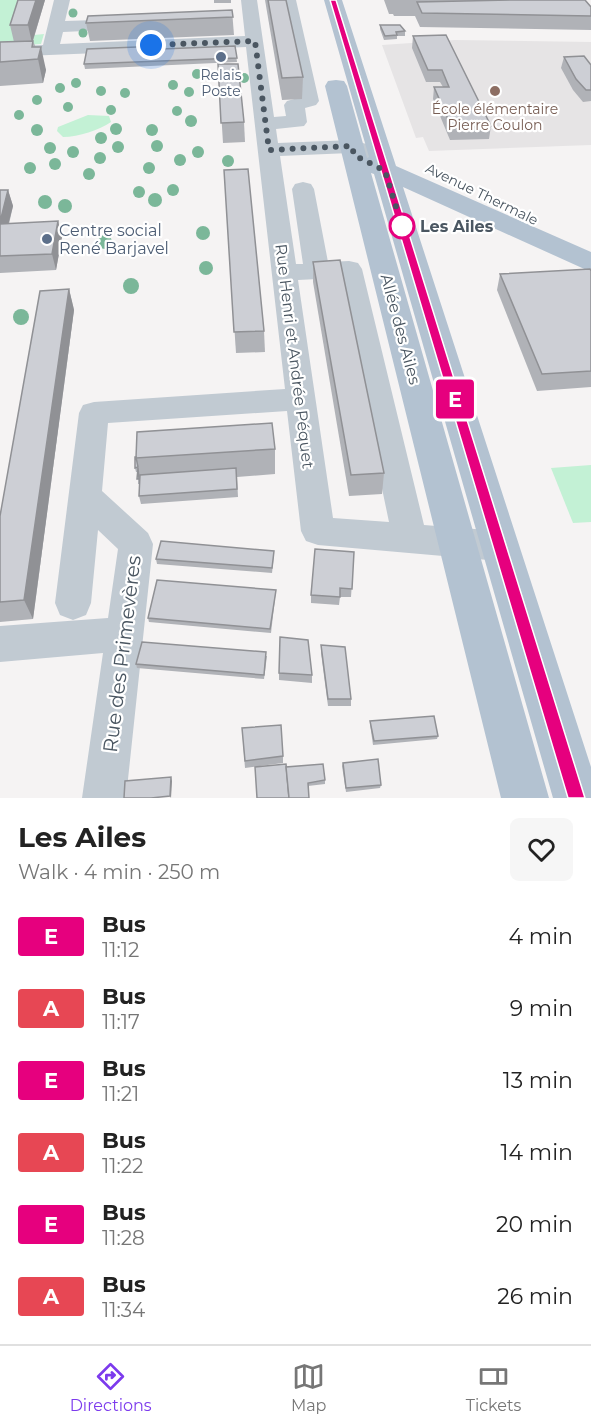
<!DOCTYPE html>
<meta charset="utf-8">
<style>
:root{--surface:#fff;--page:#f6f6f6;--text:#222;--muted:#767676;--line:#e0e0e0;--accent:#7c3aed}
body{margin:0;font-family:Montserrat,sans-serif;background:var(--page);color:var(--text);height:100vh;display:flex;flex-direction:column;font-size:22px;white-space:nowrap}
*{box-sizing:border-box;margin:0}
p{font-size:20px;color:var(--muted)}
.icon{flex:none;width:33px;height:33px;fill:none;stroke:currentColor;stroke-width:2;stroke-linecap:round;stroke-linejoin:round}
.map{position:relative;height:798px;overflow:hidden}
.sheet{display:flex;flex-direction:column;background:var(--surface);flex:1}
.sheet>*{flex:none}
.badge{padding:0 12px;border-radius:4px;font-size:21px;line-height:39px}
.you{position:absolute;width:30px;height:30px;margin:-15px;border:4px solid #fff;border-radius:50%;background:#1a73e8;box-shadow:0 0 0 9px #1a73e833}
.map>.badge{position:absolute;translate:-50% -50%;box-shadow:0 0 0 3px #fff}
.round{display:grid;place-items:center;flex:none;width:63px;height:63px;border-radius:9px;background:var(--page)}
.headline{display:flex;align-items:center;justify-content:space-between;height:102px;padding:0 18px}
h1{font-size:28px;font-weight:700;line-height:45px}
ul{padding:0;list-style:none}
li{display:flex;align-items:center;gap:18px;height:72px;padding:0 18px}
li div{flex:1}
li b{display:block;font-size:22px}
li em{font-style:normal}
li .badge{min-width:66px;font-weight:700;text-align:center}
.menu{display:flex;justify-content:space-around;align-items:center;height:84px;border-top:2px solid var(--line);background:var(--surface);font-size:16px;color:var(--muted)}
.menu a{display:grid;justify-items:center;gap:3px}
.menu .current{color:var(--accent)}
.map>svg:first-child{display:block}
.education{fill:#e6e4e5}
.green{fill:#c3f1d5}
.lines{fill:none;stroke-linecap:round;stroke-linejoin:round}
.minor{fill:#c1cad2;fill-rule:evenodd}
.major{fill:#b3c2d1;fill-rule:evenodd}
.tree{fill:#7bb799}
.wall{fill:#b0b2b7}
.shaded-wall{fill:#909195}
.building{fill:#cdcfd5;stroke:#909195;stroke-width:1.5}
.line{fill:#e6007e;stroke:#fff;stroke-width:1.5}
.walk{stroke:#4a5661;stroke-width:6;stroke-dasharray:0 10.8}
.service-dot{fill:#5c6f8a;stroke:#fff;stroke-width:2}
.education-dot{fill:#8d6e63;stroke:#fff;stroke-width:2}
.stop-dot{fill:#fff;stroke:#e6007e;stroke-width:3}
.labels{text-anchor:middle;stroke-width:4.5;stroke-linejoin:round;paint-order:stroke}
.far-service-label{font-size:14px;fill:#4e5e75;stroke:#fff}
.far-education-label{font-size:14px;fill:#785e54;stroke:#fff}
.far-street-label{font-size:14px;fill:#4a5661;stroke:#fff}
.stop-label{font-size:16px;font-weight:bold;fill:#4a5661;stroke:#fff;text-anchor:start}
.service-label{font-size:16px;fill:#4e5e75;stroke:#fff;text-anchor:start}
.street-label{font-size:16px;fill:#4a5661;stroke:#fff}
.near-street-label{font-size:20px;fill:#4a5661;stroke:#fff}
</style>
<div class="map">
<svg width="591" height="798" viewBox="0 0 591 798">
<rect width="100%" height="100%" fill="#f5f3f3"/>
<polygon class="education" points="455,40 591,42 591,145 429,151 423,137 416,138 382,45"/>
<g class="green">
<polygon points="0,0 28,0 34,35 44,34 41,44 0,47"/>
<path d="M88 115 109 116 111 122C99 130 79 137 63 137L57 131 58 127Z"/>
<polygon points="591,465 591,522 573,523 551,468"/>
</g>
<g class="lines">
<path class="minor" d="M54 0H70L65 21 129 19 135 20 138 24 135 28 129 29 63 32 60 44 245 36 241 0H257L274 117 286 116 284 105 287 101 298 98 280 0H296L319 101 316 105 305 108 307 122 304 126 276 129 278 143 352 140 388 150 391 155 388 160 380 162 350 153 280 156 296 264H303L292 189 295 184 303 182 311 184 314 189 328 262 349 261 358 263 362 269 424 525 500 531 512 535 517 546 512 557 500 561 318 545 306 541 301 531 287 411 108 423 102 491 148 533 153 544 126 798H82L103 653 0 662V626L108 618 118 549 98 530 91 603 86 615 73 620 60 615 55 603 79 413 83 405 94 402 285 389 246 47 0 57V47L43 45ZM338 278 389 522 333 518 298 280Z"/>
<polygon class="major" points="324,0 342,0 396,166 591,252 591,272 403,187 591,767 591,798 553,798 374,174 371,173 549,798 501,798 325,86 328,81 336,80 344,81 347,86 367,158 369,157"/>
</g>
<g class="tree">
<circle cx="73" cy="13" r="4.5"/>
<circle cx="83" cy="33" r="4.5"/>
<circle cx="197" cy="74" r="5"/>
<circle cx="244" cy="78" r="5"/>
<circle cx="76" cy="83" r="5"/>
<circle cx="173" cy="85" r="5"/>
<circle cx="60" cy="88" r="5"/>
<circle cx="101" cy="91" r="5"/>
<circle cx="189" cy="92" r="5"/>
<circle cx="125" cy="93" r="5"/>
<circle cx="37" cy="100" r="5"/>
<circle cx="68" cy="107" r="5"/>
<circle cx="111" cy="110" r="5"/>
<circle cx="177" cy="111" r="5"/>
<circle cx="19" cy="115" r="5"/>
<circle cx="191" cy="121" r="6"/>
<circle cx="116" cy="129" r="6"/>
<circle cx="37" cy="130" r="6"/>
<circle cx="152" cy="130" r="6"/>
<circle cx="101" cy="138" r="6"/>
<circle cx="157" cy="146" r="6"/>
<circle cx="118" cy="147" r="6"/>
<circle cx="50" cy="148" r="6"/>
<circle cx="73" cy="152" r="6"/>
<circle cx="198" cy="152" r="6"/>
<circle cx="100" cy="158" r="6"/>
<circle cx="180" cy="160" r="6"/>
<circle cx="228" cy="161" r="6"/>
<circle cx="55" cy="164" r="6"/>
<circle cx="30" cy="168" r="6"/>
<circle cx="149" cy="168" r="6"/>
<circle cx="89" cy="174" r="6"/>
<circle cx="173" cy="190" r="6"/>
<circle cx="139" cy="192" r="6"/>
<circle cx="155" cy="200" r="7"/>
<circle cx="45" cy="202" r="7"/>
<circle cx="65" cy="206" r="7"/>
<circle cx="203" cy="233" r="7"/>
<circle cx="105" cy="242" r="7"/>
<circle cx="206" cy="268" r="7"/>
<circle cx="131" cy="286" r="8"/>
<circle cx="21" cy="317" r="8"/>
</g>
<g class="wall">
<polygon points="18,0 45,0 33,41 46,70 43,83 0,86 0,62 14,42 10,25"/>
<rect x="214" y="0" width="17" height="3"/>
<polygon points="265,0 286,0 303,77 302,99 282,100"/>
<polygon points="384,0 585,0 591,7 591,30 420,27 415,16 394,16 393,14 389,14"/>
<polygon points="232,10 234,35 90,41 86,23"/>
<polygon points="380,25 405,31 405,36 397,36 397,39 384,40 380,29"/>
<polygon points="413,36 491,126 489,139 450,140 433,99 434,87 443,87 440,82 426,82 412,48"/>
<polygon points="235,46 237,62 85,69 84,64"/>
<polygon points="564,57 591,65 591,101 583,102 573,90 561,68"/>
<polygon points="218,64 244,122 245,142 223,143"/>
<polygon points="224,170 264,331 265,352 236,353"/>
<polygon points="0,190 8,190 13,206 9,224 58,221 62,237 56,270 0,273"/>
<polygon points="313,262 384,473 382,494 349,496 313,282"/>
<polygon points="591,271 591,387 537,391 497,290 500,274"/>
<polygon points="69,289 74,310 33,619 0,622 0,516"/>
<polygon points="275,449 275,474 237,477 238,497 141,504 139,496 139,484 138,484 138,472 136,472 135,468 135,457"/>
<polygon points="354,552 351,597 340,597 339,605 311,603 311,595"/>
<polygon points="274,555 272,573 157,564 156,559"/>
<polygon points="276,590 271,633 149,622 148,618"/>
<polygon points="321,645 351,699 351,706 328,706 321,653"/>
<polygon points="267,656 264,679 137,668 136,664"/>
<polygon points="279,673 312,675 312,683 279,680"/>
<polygon points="370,721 438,736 437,739 373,745 370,724"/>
<polygon points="242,728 283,756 283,763 245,768"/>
<polygon points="343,763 381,785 380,788 346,792 342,766"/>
<polygon points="286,767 325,780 325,784 308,786"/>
</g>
<g class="shaded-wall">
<polygon points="36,0 45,0 32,43 28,25"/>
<polygon points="41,47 46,70 43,83 38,59"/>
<polygon points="8,190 13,206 4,241 0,226 0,222"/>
<polygon points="58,221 62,237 56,270 52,254"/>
<polygon points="69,289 74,310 33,619 24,600"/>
<polygon points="171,777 172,781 171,798 170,796"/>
</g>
<g class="building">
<polygon points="18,0 36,0 28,25 10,25"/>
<polygon points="268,0 286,0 303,77 282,78"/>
<polygon points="511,0 585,0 591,7 591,16 422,13 417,2"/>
<polygon points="232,10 233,17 86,23 88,16"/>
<polygon points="380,25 400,25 405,31 396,32 397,35 385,36"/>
<polygon points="446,35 491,126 452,128 434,87 449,87 442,70 428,70 413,36"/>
<polygon points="33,41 32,47 41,47 38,59 0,62 0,42"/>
<polygon points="162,46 162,49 235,46 237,58 84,64 87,49"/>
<polygon points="584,56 591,65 591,90 586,90 576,79 564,57"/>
<polygon points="218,64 238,64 244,122 221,123"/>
<polygon points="248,169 264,331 234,332 224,170"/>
<polygon points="0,190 8,190 0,222"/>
<polygon points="58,221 52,254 0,256 0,224"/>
<polygon points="340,260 384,473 351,475 313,262"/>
<polygon points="590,269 591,271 591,371 542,374 500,274"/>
<polygon points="69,289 24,600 0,602 0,516 40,291"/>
<polygon points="272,423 275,449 136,458 137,432"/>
<polygon points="135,457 136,457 138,467 135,468"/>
<polygon points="138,468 139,479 137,479"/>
<polygon points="236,468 237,489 139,496 140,475"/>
<polygon points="161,541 274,551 272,568 156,559"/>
<polygon points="315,549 354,552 352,589 340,588 340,597 311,595"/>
<polygon points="157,580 276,590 270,629 148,618"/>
<polygon points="280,637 308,640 312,675 279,673"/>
<polygon points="142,642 266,652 264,675 136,664"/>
<polygon points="321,645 345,647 351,699 328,699"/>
<polygon points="434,716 438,736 374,741 370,721"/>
<polygon points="281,725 283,756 245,761 242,728"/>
<polygon points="378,759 381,785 346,788 343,763"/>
<polygon points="286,764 289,798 257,798 255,767"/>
<polygon points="323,764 325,780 308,783 309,798 289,798 286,767"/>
<polygon points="171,777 170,796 151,798 124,798 125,781"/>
</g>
<polygon class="line" points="330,0 336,0 585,798 568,798"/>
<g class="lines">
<polyline class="walk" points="151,45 255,41 269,150 352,146 354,155 385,171 402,226"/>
</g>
<g class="service-dot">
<circle cx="221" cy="57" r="6"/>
<circle cx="47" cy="239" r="6"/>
</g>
<circle class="education-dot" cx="495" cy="91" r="6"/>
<circle class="stop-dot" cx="402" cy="226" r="12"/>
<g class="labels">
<g class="far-service-label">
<text x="221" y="80">Relais<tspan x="221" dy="16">Poste</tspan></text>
</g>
<g class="far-education-label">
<text x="495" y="114">École élémentaire<tspan x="495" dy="16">Pierre Coulon</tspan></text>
</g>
<g class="far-street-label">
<text transform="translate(482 194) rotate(26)" y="5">Avenue Thermale</text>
</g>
<g class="stop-label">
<text x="420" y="232">Les Ailes</text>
</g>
<g class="service-label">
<text x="59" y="236">Centre social<tspan x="59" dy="18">René Barjavel</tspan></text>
</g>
<g class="street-label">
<text transform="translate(401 329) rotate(75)" y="6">Allée des Ailes</text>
<text transform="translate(295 356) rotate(83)" y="6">Rue Henri et Andrée Péquet</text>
</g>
<g class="near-street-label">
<text transform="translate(122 654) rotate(-83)" y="7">Rue des Primevères</text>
</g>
</g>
</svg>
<div class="you" style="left:151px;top:45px"></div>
<b class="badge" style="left:455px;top:399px;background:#e6007e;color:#fff">E</b>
</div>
<section class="sheet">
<div class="headline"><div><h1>Les Ailes</h1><p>Walk · 4 min · 250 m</p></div><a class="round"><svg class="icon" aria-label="heart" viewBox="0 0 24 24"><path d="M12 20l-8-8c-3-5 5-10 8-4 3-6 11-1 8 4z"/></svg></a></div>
<ul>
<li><span class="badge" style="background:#e6007e;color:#fff">E</span><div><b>Bus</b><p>11:12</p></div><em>4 min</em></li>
<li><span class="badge" style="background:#e74754;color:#fff">A</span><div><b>Bus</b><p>11:17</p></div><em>9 min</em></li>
<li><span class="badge" style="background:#e6007e;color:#fff">E</span><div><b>Bus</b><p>11:21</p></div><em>13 min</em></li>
<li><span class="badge" style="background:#e74754;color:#fff">A</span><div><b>Bus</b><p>11:22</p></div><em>14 min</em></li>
<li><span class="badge" style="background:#e6007e;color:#fff">E</span><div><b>Bus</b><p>11:28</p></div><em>20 min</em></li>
<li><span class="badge" style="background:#e74754;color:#fff">A</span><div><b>Bus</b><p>11:34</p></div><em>26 min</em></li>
</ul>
</section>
<nav class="menu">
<a class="current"><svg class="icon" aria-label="directions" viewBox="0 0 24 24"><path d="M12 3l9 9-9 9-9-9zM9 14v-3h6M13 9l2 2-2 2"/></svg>Directions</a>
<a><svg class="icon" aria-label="map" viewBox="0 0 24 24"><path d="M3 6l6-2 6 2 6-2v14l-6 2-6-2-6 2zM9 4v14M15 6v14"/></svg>Map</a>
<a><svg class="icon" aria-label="tickets" viewBox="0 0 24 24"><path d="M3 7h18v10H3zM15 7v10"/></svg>Tickets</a>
</nav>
